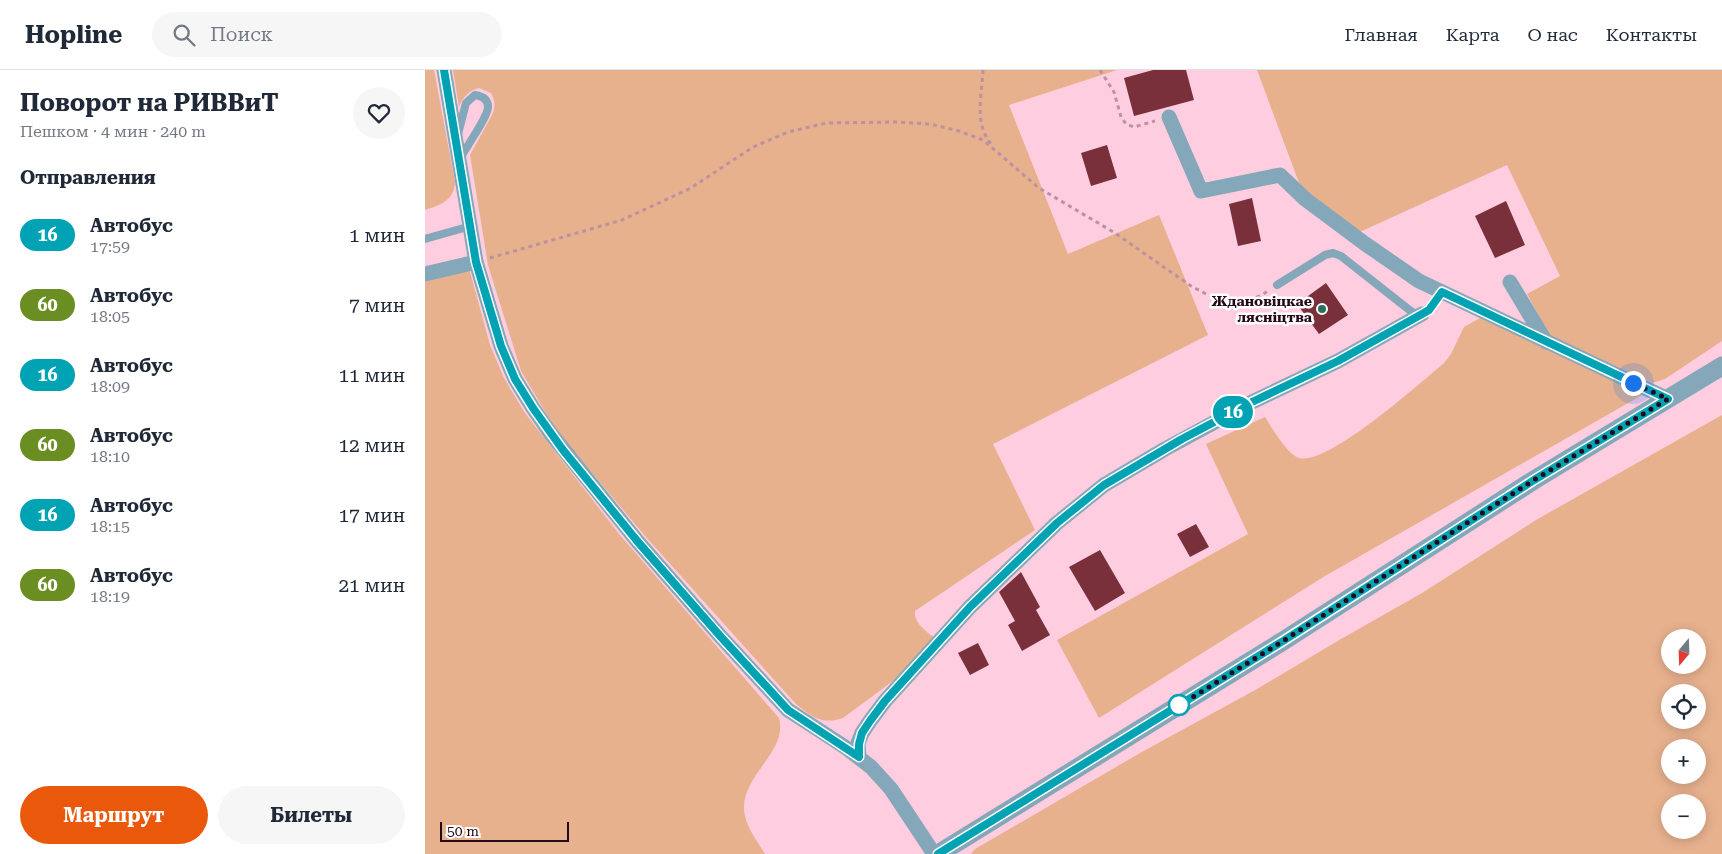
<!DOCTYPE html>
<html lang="ru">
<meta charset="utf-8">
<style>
:root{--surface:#fff;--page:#f6f6f7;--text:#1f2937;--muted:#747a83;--line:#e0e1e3;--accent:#ea580c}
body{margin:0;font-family:"Roboto Serif",serif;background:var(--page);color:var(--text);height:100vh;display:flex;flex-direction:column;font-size:19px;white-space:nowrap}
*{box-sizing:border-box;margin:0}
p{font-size:16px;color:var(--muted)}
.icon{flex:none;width:28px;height:28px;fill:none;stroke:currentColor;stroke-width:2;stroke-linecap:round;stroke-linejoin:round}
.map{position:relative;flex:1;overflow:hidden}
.drawer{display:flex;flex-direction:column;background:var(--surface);width:425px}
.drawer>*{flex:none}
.badge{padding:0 10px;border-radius:16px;font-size:18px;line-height:32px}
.needle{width:32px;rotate:199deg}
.buttons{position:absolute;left:1236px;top:559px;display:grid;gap:10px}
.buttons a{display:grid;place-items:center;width:45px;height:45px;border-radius:50%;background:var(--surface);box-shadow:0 2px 12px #0003;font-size:25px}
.scale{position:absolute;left:15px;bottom:12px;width:129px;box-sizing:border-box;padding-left:5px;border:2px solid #250916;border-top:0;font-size:14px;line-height:18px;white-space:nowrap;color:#250916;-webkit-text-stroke:4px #fefefe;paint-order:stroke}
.you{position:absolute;width:25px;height:25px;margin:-12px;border:4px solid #fff;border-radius:50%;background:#1a73e8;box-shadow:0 0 0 8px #1a73e833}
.map>.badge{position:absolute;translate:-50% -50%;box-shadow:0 0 0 2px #fff}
h2{padding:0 20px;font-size:19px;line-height:45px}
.round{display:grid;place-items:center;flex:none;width:52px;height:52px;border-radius:26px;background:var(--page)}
.overview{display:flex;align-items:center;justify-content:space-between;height:85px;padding:0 20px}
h1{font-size:24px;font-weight:700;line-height:38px}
.cta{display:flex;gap:10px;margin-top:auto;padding:10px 20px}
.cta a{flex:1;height:58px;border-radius:30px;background:var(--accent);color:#fff;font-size:20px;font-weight:700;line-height:58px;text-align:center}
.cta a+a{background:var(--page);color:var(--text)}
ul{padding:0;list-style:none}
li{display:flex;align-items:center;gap:15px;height:70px;padding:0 20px}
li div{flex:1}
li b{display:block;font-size:19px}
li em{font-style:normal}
li .badge{min-width:55px;font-weight:700;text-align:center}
header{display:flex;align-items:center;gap:30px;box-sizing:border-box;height:70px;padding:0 25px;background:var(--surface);border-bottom:1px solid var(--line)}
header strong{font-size:24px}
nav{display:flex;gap:28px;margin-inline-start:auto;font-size:18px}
.search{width:350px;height:45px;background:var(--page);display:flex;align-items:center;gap:12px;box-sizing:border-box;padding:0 18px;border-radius:28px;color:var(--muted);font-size:19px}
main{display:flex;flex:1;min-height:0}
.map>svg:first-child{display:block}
.green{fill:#e7b18e;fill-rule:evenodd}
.building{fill:#7a303b}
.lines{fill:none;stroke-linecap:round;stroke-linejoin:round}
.path{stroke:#bc91a2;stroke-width:3;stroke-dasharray:4 4;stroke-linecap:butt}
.service{stroke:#85a7ba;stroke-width:8}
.minor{stroke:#85a7ba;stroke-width:15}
.tertiary{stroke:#85a7ba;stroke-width:19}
.line-casing{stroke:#fff;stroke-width:11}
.line{stroke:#00a3b4;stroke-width:8}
.walk{stroke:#250916;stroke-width:5;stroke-dasharray:0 9}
.poi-dot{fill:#2c6e5d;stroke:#fefefe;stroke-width:2}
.stop-dot{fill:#fff;stroke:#00a3b4;stroke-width:2.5}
.labels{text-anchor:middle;stroke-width:5;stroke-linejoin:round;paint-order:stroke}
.poi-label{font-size:14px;font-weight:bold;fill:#250916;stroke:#fefefe;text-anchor:end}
</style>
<header>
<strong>Hopline</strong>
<div class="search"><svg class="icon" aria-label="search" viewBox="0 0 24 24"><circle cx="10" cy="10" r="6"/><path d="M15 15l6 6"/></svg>Поиск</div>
<nav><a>Главная</a><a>Карта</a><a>О нас</a><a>Контакты</a></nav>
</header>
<main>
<section class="drawer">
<div class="overview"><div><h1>Поворот на РИВВиТ</h1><p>Пешком · 4 мин · 240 m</p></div><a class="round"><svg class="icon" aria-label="heart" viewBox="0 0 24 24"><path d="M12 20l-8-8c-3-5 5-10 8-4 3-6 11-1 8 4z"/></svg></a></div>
<h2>Отправления</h2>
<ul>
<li><span class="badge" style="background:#00a3b4;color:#fff">16</span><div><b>Автобус</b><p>17:59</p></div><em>1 мин</em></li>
<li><span class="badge" style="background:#6b8e23;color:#fff">60</span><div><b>Автобус</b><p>18:05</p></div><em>7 мин</em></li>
<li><span class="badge" style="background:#00a3b4;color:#fff">16</span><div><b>Автобус</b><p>18:09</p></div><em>11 мин</em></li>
<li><span class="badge" style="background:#6b8e23;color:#fff">60</span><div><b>Автобус</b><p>18:10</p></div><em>12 мин</em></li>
<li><span class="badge" style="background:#00a3b4;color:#fff">16</span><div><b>Автобус</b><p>18:15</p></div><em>17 мин</em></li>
<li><span class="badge" style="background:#6b8e23;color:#fff">60</span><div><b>Автобус</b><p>18:19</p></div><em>21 мин</em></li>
</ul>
<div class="cta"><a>Маршрут</a><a>Билеты</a></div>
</section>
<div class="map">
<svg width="1297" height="784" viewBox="0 0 1297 784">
<rect width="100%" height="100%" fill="#ffcde0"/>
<g class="green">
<path d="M0 0H9L30 112C29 131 15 135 0 140Z"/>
<path d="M28 0H692L584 35 643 184 734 145 783 265 568 374 610 460 490 541C488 555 508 566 518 574L418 648C396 655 387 647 371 634L220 466 131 360 96 301 63 195 45 85 67 45C71 36 70 31 66 23L54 18C43 21 38 27 34 37Z"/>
<polygon points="832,0 1297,0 1297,271 1240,309 1227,313 1124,265 1102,224 1135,206 1082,95 928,165 880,129"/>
<path d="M44 198 65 275 79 308 100 343 195 465 354 648C364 683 311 708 320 746 323 760 333 772 340 784H0V209Z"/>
<path d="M1055 248 1219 324 900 506 674 648 632 570 823 464 781 374 840 347C847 358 862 384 874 388 903 396 995 313 1019 293L1026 284 1039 257Z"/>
<path d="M1297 345V784H546L550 779 715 683 832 619 916 569 997 523 1111 450ZM1245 568H1272V595H1245ZM1245 622H1272V650H1245ZM1245 678H1272V705H1245ZM1272 732V760H1245V732Z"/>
</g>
<g class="building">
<polygon points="728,0 761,0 769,30 709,46 699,8"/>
<polygon points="682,75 692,108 666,116 656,83"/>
<polygon points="827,128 836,171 813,176 804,134"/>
<polygon points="1081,131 1100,175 1070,188 1050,146"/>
<polygon points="901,213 923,245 894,264 872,234"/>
<polygon points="771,454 784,477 765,487 752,464"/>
<polygon points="675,480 700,523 670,541 644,497"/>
<polygon points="596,502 615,537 611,540 625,565 597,581 583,555 590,551 574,522"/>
<polygon points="553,573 564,595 545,605 533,583"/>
</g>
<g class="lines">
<g class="path">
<path d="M558 0C557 26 548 55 568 76"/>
<polyline points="675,0 689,22 696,47 701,54 709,57 730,51"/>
<polyline points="65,188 197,150 266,118 328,77 363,62 401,53 471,52 505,54 534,61 558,70 614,118 690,163 766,216 783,225 799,230 818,231 835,226 843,221"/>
</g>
<g class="service">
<path d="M33 64 41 33 50 25C57 26 63 29 63 37 63 47 41 77 36 87"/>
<polyline points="0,169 46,156"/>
<path d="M852 215 900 185 908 183 916 186 987 242C1002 248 1009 232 1017 222"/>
</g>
<g class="minor">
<polyline points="19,0 51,192 76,276 90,309 108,338 126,364 213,472 296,567 363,640 420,677 446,697 466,719 509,784"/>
<polyline points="744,47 776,121 855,105 880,129 939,173 994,211 1243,329"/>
<polyline points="0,204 51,192"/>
<polyline points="1085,212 1121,272"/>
<polyline points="434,687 433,673 437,663 445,651 460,631 545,537 632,453 679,415 740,379 827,332 913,291 997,244"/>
</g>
<polyline class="tertiary" points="513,784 858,571 1109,410 1297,296"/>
</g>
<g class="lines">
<defs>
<polyline id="line" points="19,0 51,192 76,276 90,309 108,338 138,380 213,472 296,567 363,640 434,687 434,674 437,663 445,651 460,631 545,537 632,453 679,415 757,369 827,332 913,291 997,244 1004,240 1017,222 1243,329 1109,410 858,571 513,784"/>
</defs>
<use href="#line" class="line-casing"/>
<use href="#line" class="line"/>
<polyline class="walk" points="754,635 750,638 858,571 1109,410 1243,329 1208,313"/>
</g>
<circle class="poi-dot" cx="897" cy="239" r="5"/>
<circle class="stop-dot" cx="754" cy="635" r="10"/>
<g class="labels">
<g class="poi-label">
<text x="887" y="236">Ждановіцкае<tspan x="887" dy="16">лясніцтва</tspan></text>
</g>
</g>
</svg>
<div class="buttons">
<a><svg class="needle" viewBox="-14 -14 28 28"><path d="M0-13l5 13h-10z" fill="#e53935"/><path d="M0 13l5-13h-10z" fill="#747a83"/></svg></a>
<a><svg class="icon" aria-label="locate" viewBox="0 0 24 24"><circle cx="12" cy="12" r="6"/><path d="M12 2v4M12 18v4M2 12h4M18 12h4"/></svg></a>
<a>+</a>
<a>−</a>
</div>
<div class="scale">50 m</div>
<div class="you" style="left:1208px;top:313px"></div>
<b class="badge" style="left:808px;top:342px;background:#00a3b4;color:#fff">16</b>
</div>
</main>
